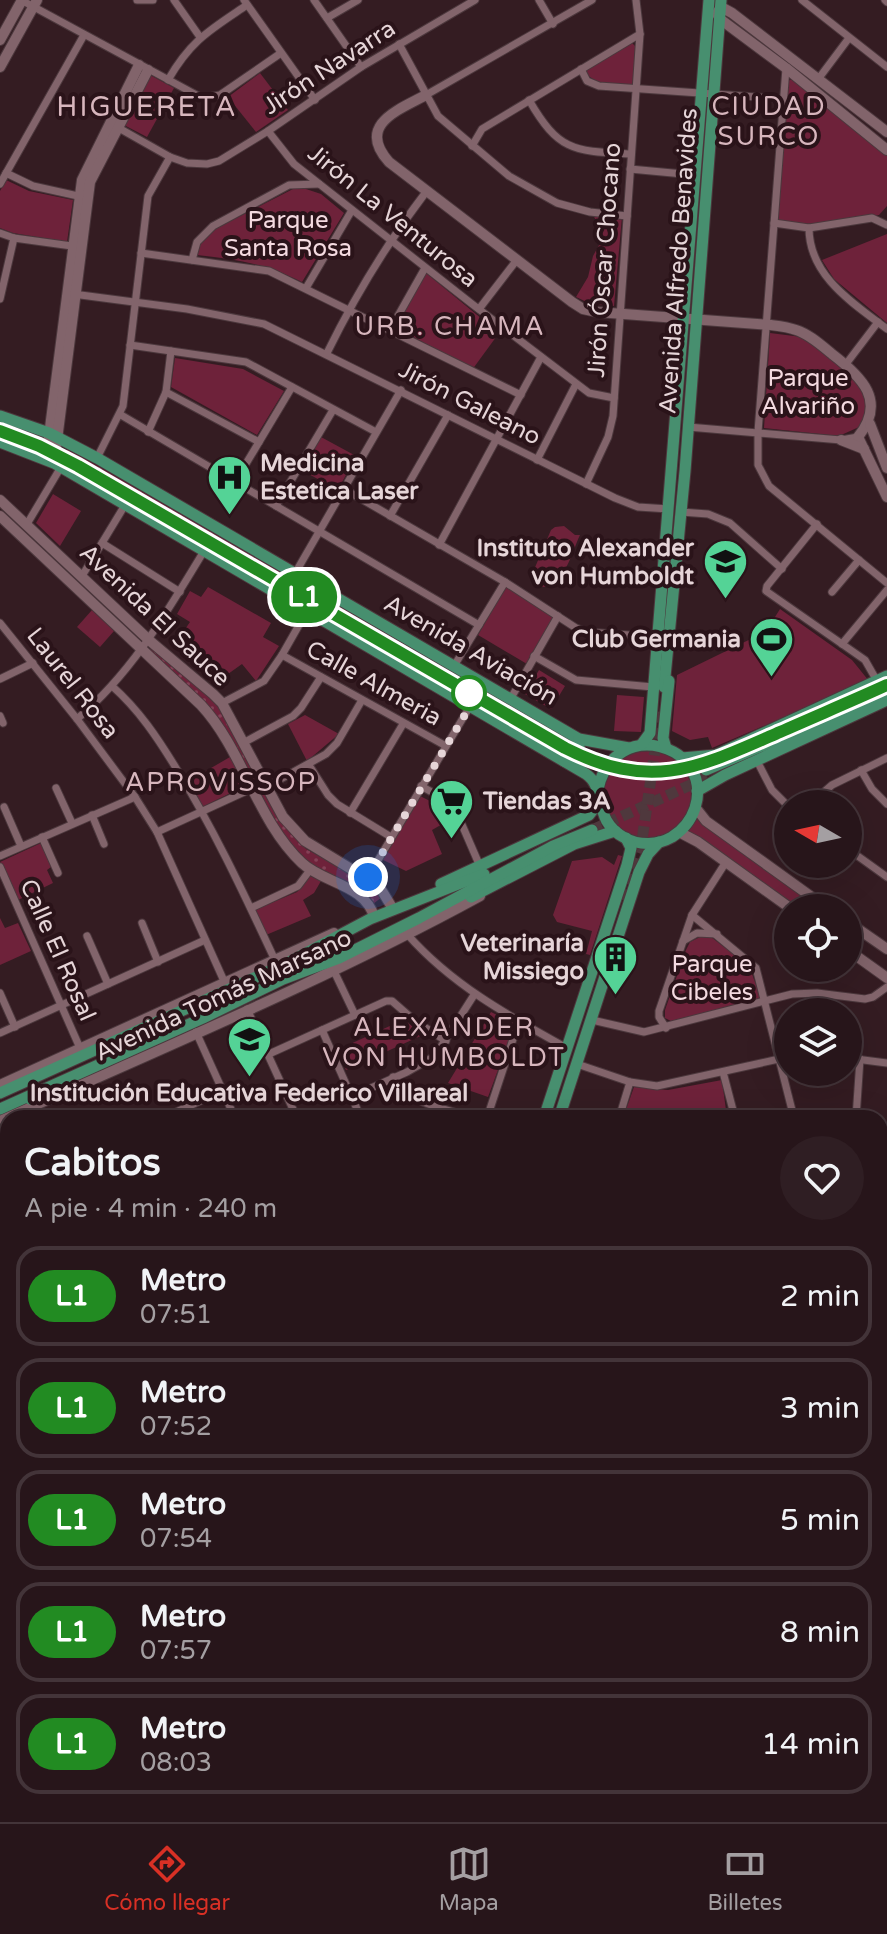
<!DOCTYPE html>
<html lang="es">
<meta charset="utf-8">
<style>
:root{--surface:#27151a;--page:#2f1e23;--text:#f1f3f6;--muted:#a49fa2;--line:#433439;--accent:#d93025}
body{margin:0;font-family:"Varela Round",sans-serif;background:var(--page);color:var(--text);height:100vh;display:flex;flex-direction:column;font-size:30px;white-space:nowrap}
*{box-sizing:border-box;margin:0}
p{font-size:26px;color:var(--muted)}
.icon{flex:none;width:44px;height:44px;fill:none;stroke:currentColor;stroke-width:2;stroke-linecap:round;stroke-linejoin:round}
.map{position:relative;flex:1;overflow:hidden}
.details{position:absolute;left:0px;top:1110px;width:888px;height:712px;display:flex;flex-direction:column;background:var(--surface);border-radius:24px 24px 0 0;box-shadow:0 8px 32px #0002,0 0 0 2px var(--line)}
.details>*{flex:none}
.badge{padding:0 16px;border-radius:26px;font-size:28px;line-height:52px}
.needle{width:52px;rotate:279deg}
.tools{position:absolute;left:774px;top:790px;display:grid;gap:16px}
.tools a{display:grid;place-items:center;width:88px;height:88px;border-radius:50%;background:var(--surface);box-shadow:0 8px 32px #0002,0 0 0 2px var(--line);font-size:40px}
.you{position:absolute;width:40px;height:40px;margin:-20px;border:6px solid #fff;border-radius:50%;background:#1a73e8;box-shadow:0 0 0 12px #1a73e833}
.map>.badge{position:absolute;translate:-50% -50%;box-shadow:0 0 0 4px #fff}
.round{display:grid;place-items:center;flex:none;width:84px;height:84px;border-radius:42px;background:var(--page)}
.summary{display:flex;align-items:center;justify-content:space-between;height:136px;padding:0 24px}
h1{font-size:38px;font-weight:700;line-height:60px}
ul{padding:0;list-style:none}
li{display:flex;align-items:center;gap:24px;height:100px;margin:0 16px 12px;padding:0 8px;border:4px solid var(--line);border-radius:24px}
li div{flex:1}
li b{display:block;font-size:30px}
li em{font-style:normal}
li .badge{min-width:88px;font-weight:700;text-align:center}
.tabs{display:flex;justify-content:space-around;align-items:center;height:112px;border-top:2px solid var(--line);background:var(--surface);font-size:22px;color:var(--muted)}
.tabs a{display:grid;justify-items:center;gap:4px}
.tabs .selected{color:var(--accent)}
.map>svg:first-child{display:block}
.grass{fill:url(#grass-dots)}
.park{fill:#6e223a}
.lines{fill:none;stroke-linecap:round;stroke-linejoin:round}
.primary-tunnel{stroke:#4f383d;stroke-width:11;stroke-dasharray:11 5.5;stroke-linecap:butt}
.street-casing{stroke:#4c383d;stroke-width:9}
.secondary-casing{stroke:#4c383d;stroke-width:12}
.primary-casing{stroke:#4c383d;stroke-width:13}
.street{stroke:#82646b;stroke-width:7}
.secondary{stroke:#82646b;stroke-width:10}
.primary{stroke:#478f6f;stroke-width:11}
.rail-casing{stroke:#c6b4b7;stroke-width:5}
.rail{stroke:#2a1319;stroke-width:2;stroke-dasharray:6;stroke-linecap:butt}
.line-casing{stroke:#fff;stroke-width:18}
.line{stroke:#228b22;stroke-width:12}
.walk{stroke:#e6d5d8;stroke-width:8;stroke-dasharray:0 14.4}
.stop-dot{fill:#fff;stroke:#228b22;stroke-width:4}
.labels{text-anchor:middle;stroke-width:8;stroke-linejoin:round;paint-order:stroke}
.street-label{font-size:24px;fill:#e6d5d8;stroke:#2a1319}
.park-label{font-size:24px;fill:#f4dae0;stroke:#2a1319}
.poi-label{font-size:24px;font-weight:bold;fill:#e6d5d8;stroke:#2a1319;text-anchor:end}
.neighbourhood-label{font-size:26px;letter-spacing:2px;fill:#d7b6bd;stroke:#2a1319}
.quarter-label{font-size:28px;letter-spacing:2px;fill:#d7b6bd;stroke:#2a1319}
</style>
<div class="map">
<svg width="887" height="1822" viewBox="0 0 887 1822">
<defs>
<pattern id="grass-dots" width="8" height="8" patternUnits="userSpaceOnUse" patternTransform="scale(2)"><rect width="8" height="8" fill="#6e223a"/><path d="M2 2h.1M6 6h.1" fill="none" stroke="#834156" stroke-width="1.8" stroke-linecap="round"/></pattern>
</defs>
<rect width="100%" height="100%" fill="#341c22"/>
<g class="grass">
<polygon points="68,449 287,575 279,586 61,461"/>
<polygon points="297,580 411,648 403,661 290,593"/>
<polygon points="152,647 216,703 288,827 306,849 345,870 370,886 382,897 373,904 313,866 288,845 217,718 148,652"/>
</g>
<g class="park">
<path d="M632 43 636 47 634 86C615 85 597 87 584 71Z"/>
<polygon points="260,73 288,110 256,132 228,97"/>
<polygon points="150,75 174,88 147,137 124,125"/>
<polygon points="794,78 887,153 887,206 879,215 810,226 776,221 788,81"/>
<polygon points="6,180 29,191 73,200 67,242 13,233 0,228 0,191"/>
<path d="M303 188 321 194 344 213 302 282C262 263 240 260 197 255L201 241 207 233 293 189Z"/>
<polygon points="593,215 622,217 614,306 589,303 576,297 588,277 593,256 603,238 601,229"/>
<polygon points="887,234 887,323 834,279 822,260"/>
<polygon points="426,273 499,333 472,370 396,327"/>
<polygon points="770,333 802,337 815,346 862,384 869,410 859,427 839,436 764,428"/>
<polygon points="175,358 243,369 284,391 257,435 171,387"/>
<polygon points="321,437 356,456 338,490 303,471"/>
<polygon points="53,494 81,511 60,546 36,523"/>
<path d="M564 526 575 535H580C572 552 564 586 543 587L534 579 533 572 551 530 555 527Z"/>
<polygon points="506,586 554,616 527,664 478,635"/>
<polygon points="208,587 271,623 263,637 279,646 256,681 242,664 228,674 181,635 190,622 177,614 190,591 201,597"/>
<polygon points="780,609 852,660 869,681 712,748 708,737 690,740 672,731 677,675 769,630 767,622 775,617"/>
<polygon points="92,610 114,631 100,647 77,627"/>
<polygon points="539,670 565,686 551,709 525,694"/>
<polygon points="617,695 644,697 641,732 614,731"/>
<polygon points="305,715 339,734 307,761 288,724"/>
<circle cx="648" cy="795" r="44"/>
<polygon points="230,757 247,785 202,807 187,782"/>
<polygon points="420,796 444,808 453,818 432,830 442,854 406,871 381,859"/>
<polygon points="698,817 821,908 795,908 686,833"/>
<polygon points="41,843 51,867 47,870 53,883 16,901 0,862"/>
<polygon points="618,855 622,856 590,955 586,954 592,931 557,922 553,915 572,861 602,857 614,865"/>
<polygon points="310,876 321,881 314,893 303,900 311,916 266,935 254,910 297,892"/>
<polygon points="0,918 5,928 18,923 31,951 0,965"/>
<polygon points="700,937 711,937 749,966 761,998 671,1021 665,1018 665,1010 686,950 690,942"/>
<polygon points="491,1012 515,1024 488,1097 448,1083"/>
<polygon points="403,1020 425,1034 346,1070 337,1050"/>
<polygon points="722,1080 727,1118 623,1118 634,1087 668,1090"/>
</g>
<g class="lines">
<g class="primary-tunnel">
<polyline points="592,830 710,776"/>
<polyline points="623,900 641,847 661,709"/>
</g>
<defs>
<g id="street">
<polyline points="21,0 202,98 220,95 281,53"/>
<polyline points="137,0 153,0"/>
<polyline points="174,0 200,37"/>
<polyline points="244,0 315,100"/>
<polyline points="314,0 361,67"/>
<polyline points="539,0 553,24"/>
<polyline points="802,0 887,67"/>
<polyline points="885,0 887,2"/>
<polyline points="327,18 358,0"/>
<polyline points="399,44 438,116 509,176 557,203 590,212 627,216"/>
<polyline points="786,68 758,432 758,465 769,486 887,583"/>
<polyline points="581,69 587,81 599,86 784,99"/>
<polyline points="819,78 849,38"/>
<path d="M168 80C191 40 210 30 247 5"/>
<polyline points="426,95 592,0"/>
<path d="M529 100C559 152 574 151 631 154"/>
<polyline points="117,127 170,157 187,163 207,164 219,161 268,131 361,67 475,0"/>
<polyline points="268,131 294,164 472,304 589,393 614,398"/>
<polyline points="472,146 482,129 640,34"/>
<polyline points="630,169 694,175"/>
<polyline points="6,173 33,186 78,196"/>
<polyline points="0,184 84,35"/>
<polyline points="774,223 809,228 872,218 887,225"/>
<path d="M809 228C809 276 853 303 887 329"/>
<polyline points="0,233 14,238 72,246"/>
<polyline points="141,253 269,271 521,395"/>
<polyline points="192,260 197,242 213,226 289,185 319,184"/>
<polyline points="306,288 352,210"/>
<polyline points="73,294 187,309 264,324 615,498 638,507 669,509"/>
<polyline points="0,299 14,238"/>
<polyline points="479,309 516,261"/>
<polyline points="390,330 425,268"/>
<polyline points="130,345 246,362 376,432"/>
<path d="M327 353C355 296 387 243 426 192"/>
<polyline points="846,364 878,322"/>
<polyline points="166,392 259,442"/>
<polyline points="121,415 479,625"/>
<polyline points="688,427 841,440 858,437"/>
<polyline points="148,432 166,392 171,351"/>
<polyline points="97,458 123,406 148,196 170,157"/>
<polyline points="537,460 576,384"/>
<polyline points="235,482 292,387"/>
<polyline points="586,484 608,437 613,416 640,34 636,0"/>
<polyline points="344,489 505,582 576,628 587,632 657,637"/>
<polyline points="276,506 333,410"/>
<polyline points="681,512 708,514 730,523 782,569"/>
<polyline points="390,516 448,415"/>
<polyline points="27,524 61,467"/>
<polyline points="817,524 767,586 766,591 865,660 877,681"/>
<polyline points="102,543 180,592"/>
<polyline points="439,545 541,357"/>
<polyline points="82,576 125,505"/>
<polyline points="832,592 859,560"/>
<polyline points="282,596 401,390"/>
<polyline points="0,623 77,719 135,797 157,832 224,981"/>
<polyline points="842,644 887,590"/>
<polyline points="282,655 446,746"/>
<polyline points="534,656 576,680 653,687"/>
<polyline points="454,666 505,582"/>
<polyline points="0,679 33,663"/>
<path d="M112 686C139 710 157 737 176 768 214 829 244 894 274 958"/>
<polyline points="511,698 558,616"/>
<polyline points="222,703 264,681 282,655 307,611"/>
<polyline points="0,716 3,723"/>
<path d="M77 719C132 673 167 612 204 551"/>
<polyline points="243,743 293,716 301,708 321,677"/>
<polyline points="757,761 772,790 788,806"/>
<polyline points="309,765 328,795 337,804 391,837"/>
<polyline points="861,770 872,789 887,804"/>
<polyline points="268,786 326,754 337,743 362,700"/>
<polyline points="421,786 453,804 479,864"/>
<polyline points="56,788 72,823"/>
<polyline points="810,804 832,785 887,758"/>
<polyline points="4,807 21,846"/>
<polyline points="350,813 403,724"/>
<polyline points="92,815 104,844"/>
<polyline points="157,832 253,788"/>
<polyline points="42,837 58,873"/>
<polyline points="848,849 887,877"/>
<polyline points="0,856 135,797"/>
<polyline points="0,867 80,1048"/>
<polyline points="368,877 469,708"/>
<polyline points="251,908 298,886 310,870"/>
<polyline points="692,915 756,968 794,1118"/>
<polyline points="142,923 158,962"/>
<path d="M407 934C451 984 507 1015 565 1047"/>
<polyline points="87,936 108,984"/>
<polyline points="683,941 697,933 717,934"/>
<polyline points="333,969 355,1015"/>
<polyline points="0,993 15,1027"/>
<polyline points="247,1009 297,1118"/>
<polyline points="592,1020 644,1032 792,994 817,993 865,999 873,997 887,987"/>
<polyline points="666,1028 659,1017 659,1011 692,915 726,862"/>
<polyline points="322,1030 361,1118"/>
<polyline points="196,1032 235,1118"/>
<polyline points="0,1033 205,940"/>
<polyline points="269,1054 386,1001 392,1001 415,1021 446,1041"/>
<polyline points="848,1058 887,1063"/>
<polyline points="577,1064 630,1082 657,1086 788,1057"/>
<polyline points="723,1072 735,1118"/>
<path d="M393 1077C404 1103 448 1109 473 1118"/>
<polyline points="353,1096 407,1072 435,1056 474,995"/>
<polyline points="163,1118 222,1091"/>
<polyline points="487,1118 519,1021"/>
<polyline points="619,1118 630,1082"/>
<polyline points="856,1118 860,1059"/>
<polyline points="0,1192 8,1189"/>
<polyline points="880,1251 887,1241"/>
<polyline points="880,1256 887,1260"/>
<polyline points="0,1370 8,1367"/>
<polyline points="880,1377 887,1364"/>
<polyline points="0,1436 8,1433"/>
<polyline points="880,1452 887,1456"/>
<polyline points="880,1501 887,1487"/>
<polyline points="0,1634 8,1635"/>
<polyline points="880,1680 887,1682"/>
<polyline points="0,1721 8,1722"/>
<polyline points="880,1787 887,1788"/>
<polyline points="135,1814 135,1822"/>
<polyline points="473,1814 475,1822"/>
<polyline points="534,1814 536,1822"/>
<polyline points="582,1814 604,1822"/>
<polyline points="247,1822 249,1814"/>
<polyline points="398,1822 400,1814"/>
<polyline points="651,1822 653,1814"/>
<polyline points="714,1822 714,1814"/>
</g>
<g id="secondary">
<polyline points="717,13 721,7 732,13 887,132"/>
<polyline points="717,14 720,19 786,68 887,150"/>
<polyline points="0,40 22,0"/>
<polyline points="0,67 37,0"/>
<path d="M426 95C398 110 356 125 389 162L572 302 583 309 597 312 771 325C779 326 788 327 796 330 809 334 821 345 832 354 862 377 887 401 858 437L887 497"/>
<polyline points="870,424 887,468"/>
<polyline points="841,440 864,449"/>
<polyline points="46,459 82,180 139,65"/>
<polyline points="54,463 90,182 148,70"/>
<polyline points="0,500 150,641 213,694 222,703 283,817 305,841 379,886 393,909"/>
<path d="M0 516 201 705C243 750 257 821 302 863 323 883 366 885 374 917"/>
<polyline points="695,807 706,821 827,908"/>
<polyline points="679,832 698,842 790,908"/>
<polyline points="848,922 887,949"/>
<polyline points="848,950 887,978"/>
<polyline points="0,1085 334,933"/>
<path d="M0 1121C160 1049 326 980 480 896"/>
<polyline points="0,1253 8,1270"/>
<polyline points="0,1293 8,1312"/>
<polyline points="880,1612 887,1613"/>
<polyline points="880,1624 887,1626"/>
<polyline points="27,1822 29,1814"/>
<polyline points="41,1822 43,1814"/>
</g>
<g id="primary">
<polyline points="0,416 49,433 97,458 579,739 629,748"/>
<path d="M0 442 54 463 586 774C608 789 591 820 625 838 640 846 658 845 672 837 683 830 691 820 695 808 715 744 614 715 598 789"/>
<polyline points="664,687 685,471 721,0"/>
<polyline points="642,744 650,733 709,0"/>
<polyline points="666,748 663,738 669,681"/>
<polyline points="682,758 716,755 887,676"/>
<polyline points="564,761 579,754 579,739"/>
<polyline points="706,770 883,694"/>
<polyline points="697,791 725,775 887,700"/>
<polyline points="441,884 589,815 599,802"/>
<polyline points="471,897 574,844 615,831"/>
<polyline points="0,1093 287,963 370,919 484,874"/>
<polyline points="30,1099 58,1095"/>
<polyline points="0,1109 203,1018 283,979 339,958 419,918 553,846 592,830"/>
<polyline points="544,1118 627,865 631,848 626,838"/>
<polyline points="559,1118 639,872 648,854 659,842"/>
<polyline points="316,1822 318,1814"/>
<polyline points="328,1822 331,1814"/>
</g>
</defs>
<use href="#street" class="street-casing"/>
<use href="#secondary" class="secondary-casing"/>
<use href="#primary" class="primary-casing"/>
<use href="#street" class="street"/>
<use href="#secondary" class="secondary"/>
<use href="#primary" class="primary"/>
<defs>
<path id="rail" d="M0 427 40 441 80 463 567 744C651 788 695 766 775 731 812 714 850 699 887 681"/>
</defs>
<use href="#rail" class="rail-casing"/>
<use href="#rail" class="rail"/>
</g>
<g class="lines">
<defs>
<path id="line" d="M0 431 39 446 78 466 565 748C652 792 698 768 780 732 816 716 852 701 887 685"/>
</defs>
<use href="#line" class="line-casing"/>
<use href="#line" class="line"/>
<polyline class="walk" points="368,877 469,708 469,693"/>
</g>
<defs>
<symbol id="hospital-pin" viewBox="-11 -11 22 30"><path d="M0 17L-7.5 6A9.5 9.5 0 1 1 7.5 6Z" fill="#54d396" stroke="#2a1319"/><path d="M-5-5h3v3.5h4V-5h3V5h-3V1.5h-4V5h-3Z" fill="#111"/></symbol>
<symbol id="university-pin" viewBox="-11 -11 22 30"><path d="M0 17L-7.5 6A9.5 9.5 0 1 1 7.5 6Z" fill="#54d396" stroke="#2a1319"/><path d="M0-5L7-2L0 1L-7-2ZM-4 1L0 2.5L4 1V4Q0 6-4 4Z" fill="#111"/></symbol>
<symbol id="stadium-pin" viewBox="-11 -11 22 30"><path d="M0 17L-7.5 6A9.5 9.5 0 1 1 7.5 6Z" fill="#54d396" stroke="#2a1319"/><path d="M0-5a6.5 5 0 1 0 0 10a6.5 5 0 1 0 0-10ZM-3.5-1.8h7v3.6h-7Z" fill="#111"/></symbol>
<symbol id="supermarket-pin" viewBox="-11 -11 22 30"><path d="M0 17L-7.5 6A9.5 9.5 0 1 1 7.5 6Z" fill="#54d396" stroke="#2a1319"/><path d="M-6-5.5h2.5l.6 2H6L4.5 2H-2.5L-4.4-4H-6ZM-1.5 3.2a1.3 1.3 0 1 0 .1 0ZM3 3.2a1.3 1.3 0 1 0 .1 0Z" fill="#111"/></symbol>
<symbol id="building-pin" viewBox="-11 -11 22 30"><path d="M0 17L-7.5 6A9.5 9.5 0 1 1 7.5 6Z" fill="#54d396" stroke="#2a1319"/><path d="M-4-6H4V6H1V3H-1V6H-4ZM-2.5-4.3h1.7v1.8h-1.7ZM.8-4.3h1.7v1.8H.8ZM-2.5-1h1.7V.8h-1.7ZM.8-1h1.7V.8H.8Z" fill="#111"/></symbol>
<symbol id="school-pin" viewBox="-11 -11 22 30"><path d="M0 17L-7.5 6A9.5 9.5 0 1 1 7.5 6Z" fill="#54d396" stroke="#2a1319"/><path d="M0-5L7-2L0 1L-7-2ZM-4 1L0 2.5L4 1V4Q0 6-4 4Z" fill="#111"/></symbol>
</defs>
<g fill-rule="evenodd">
<use href="#hospital-pin" x="204" y="452" width="51" height="69"/>
<use href="#university-pin" x="700" y="536" width="51" height="69"/>
<use href="#stadium-pin" x="746" y="614" width="51" height="69"/>
<use href="#supermarket-pin" x="426" y="776" width="51" height="69"/>
<use href="#building-pin" x="590" y="932" width="51" height="69"/>
<use href="#school-pin" x="224" y="1014" width="51" height="69"/>
</g>
<circle class="stop-dot" cx="469" cy="693" r="16"/>
<g class="labels">
<g class="street-label">
<text transform="translate(329 67) rotate(-33)" y="8">Jirón Navarra</text>
<text transform="translate(393 216) rotate(39)" y="8">Jirón La Venturosa</text>
<text transform="translate(604 260) rotate(-86)" y="8">Jirón Óscar Chocano</text>
<text transform="translate(678 261) rotate(-86)" y="8">Avenida Alfredo Benavides</text>
<text transform="translate(470 403) rotate(27)" y="8">Jirón Galeano</text>
<text transform="translate(155 615) rotate(43)" y="8">Avenida El Sauce</text>
<text transform="translate(471 650) rotate(30)" y="8">Avenida Aviación</text>
<text transform="translate(73 683) rotate(52)" y="8">Laurel Rosa</text>
<text transform="translate(374 683) rotate(29)" y="8">Calle Almeria</text>
<text transform="translate(58 950) rotate(66)" y="8">Calle El Rosal</text>
<text transform="translate(223 995) rotate(-25)" y="8">Avenida Tomás Marsano</text>
</g>
<g class="park-label">
<text x="288" y="228">Parque<tspan x="288" dy="28">Santa Rosa</tspan></text>
<text x="808" y="386">Parque<tspan x="808" dy="28">Alvariño</tspan></text>
<text x="712" y="972">Parque<tspan x="712" dy="28">Cibeles</tspan></text>
</g>
<g class="poi-label">
<text x="260" y="471" text-anchor="start">Medicina<tspan x="260" dy="28">Estetica Laser</tspan></text>
<text x="694" y="556">Instituto Alexander<tspan x="694" dy="28">von Humboldt</tspan></text>
<text x="741" y="647">Club Germania</text>
<text x="483" y="809" text-anchor="start">Tiendas 3A</text>
<text x="584" y="951">Veterinaría<tspan x="584" dy="28">Missiego</tspan></text>
<text x="249" y="1101" text-anchor="middle">Institución Educativa Federico Villareal</text>
</g>
<g class="neighbourhood-label">
<text x="769" y="115">CIUDAD<tspan x="769" dy="30">SURCO</tspan></text>
<text x="450" y="335">URB. CHAMA</text>
<text x="221" y="791">APROVISSOP</text>
<text x="444" y="1036">ALEXANDER<tspan x="444" dy="30">VON HUMBOLDT</tspan></text>
</g>
<g class="quarter-label">
<text x="147" y="116">HIGUERETA</text>
</g>
</g>
</svg>
<div class="tools">
<a><svg class="needle" viewBox="-14 -14 28 28"><path d="M0-13l5 13h-10z" fill="#e53935"/><path d="M0 13l5-13h-10z" fill="#a49fa2"/></svg></a>
<a><svg class="icon" aria-label="locate" viewBox="0 0 24 24"><circle cx="12" cy="12" r="6"/><path d="M12 2v4M12 18v4M2 12h4M18 12h4"/></svg></a>
<a><svg class="icon" aria-label="layers" viewBox="0 0 24 24"><path d="M12 4l9 5-9 5-9-5zM3 14l9 5 9-5"/></svg></a>
</div>
<div class="you" style="left:368px;top:877px"></div>
<b class="badge" style="left:304px;top:597px;background:#228b22;color:#fff">L1</b>
<section class="details">
<div class="summary"><div><h1>Cabitos</h1><p>A pie · 4 min · 240 m</p></div><a class="round"><svg class="icon" aria-label="heart" viewBox="0 0 24 24"><path d="M12 20l-8-8c-3-5 5-10 8-4 3-6 11-1 8 4z"/></svg></a></div>
<ul>
<li><span class="badge" style="background:#228b22;color:#fff">L1</span><div><b>Metro</b><p>07:51</p></div><em>2 min</em></li>
<li><span class="badge" style="background:#228b22;color:#fff">L1</span><div><b>Metro</b><p>07:52</p></div><em>3 min</em></li>
<li><span class="badge" style="background:#228b22;color:#fff">L1</span><div><b>Metro</b><p>07:54</p></div><em>5 min</em></li>
<li><span class="badge" style="background:#228b22;color:#fff">L1</span><div><b>Metro</b><p>07:57</p></div><em>8 min</em></li>
<li><span class="badge" style="background:#228b22;color:#fff">L1</span><div><b>Metro</b><p>08:03</p></div><em>14 min</em></li>
</ul>
</section>
</div>
<nav class="tabs">
<a class="selected"><svg class="icon" aria-label="directions" viewBox="0 0 24 24"><path d="M12 3l9 9-9 9-9-9zM9 14v-3h6M13 9l2 2-2 2"/></svg>Cómo llegar</a>
<a><svg class="icon" aria-label="map" viewBox="0 0 24 24"><path d="M3 6l6-2 6 2 6-2v14l-6 2-6-2-6 2zM9 4v14M15 6v14"/></svg>Mapa</a>
<a><svg class="icon" aria-label="tickets" viewBox="0 0 24 24"><path d="M3 7h18v10H3zM15 7v10"/></svg>Billetes</a>
</nav>
